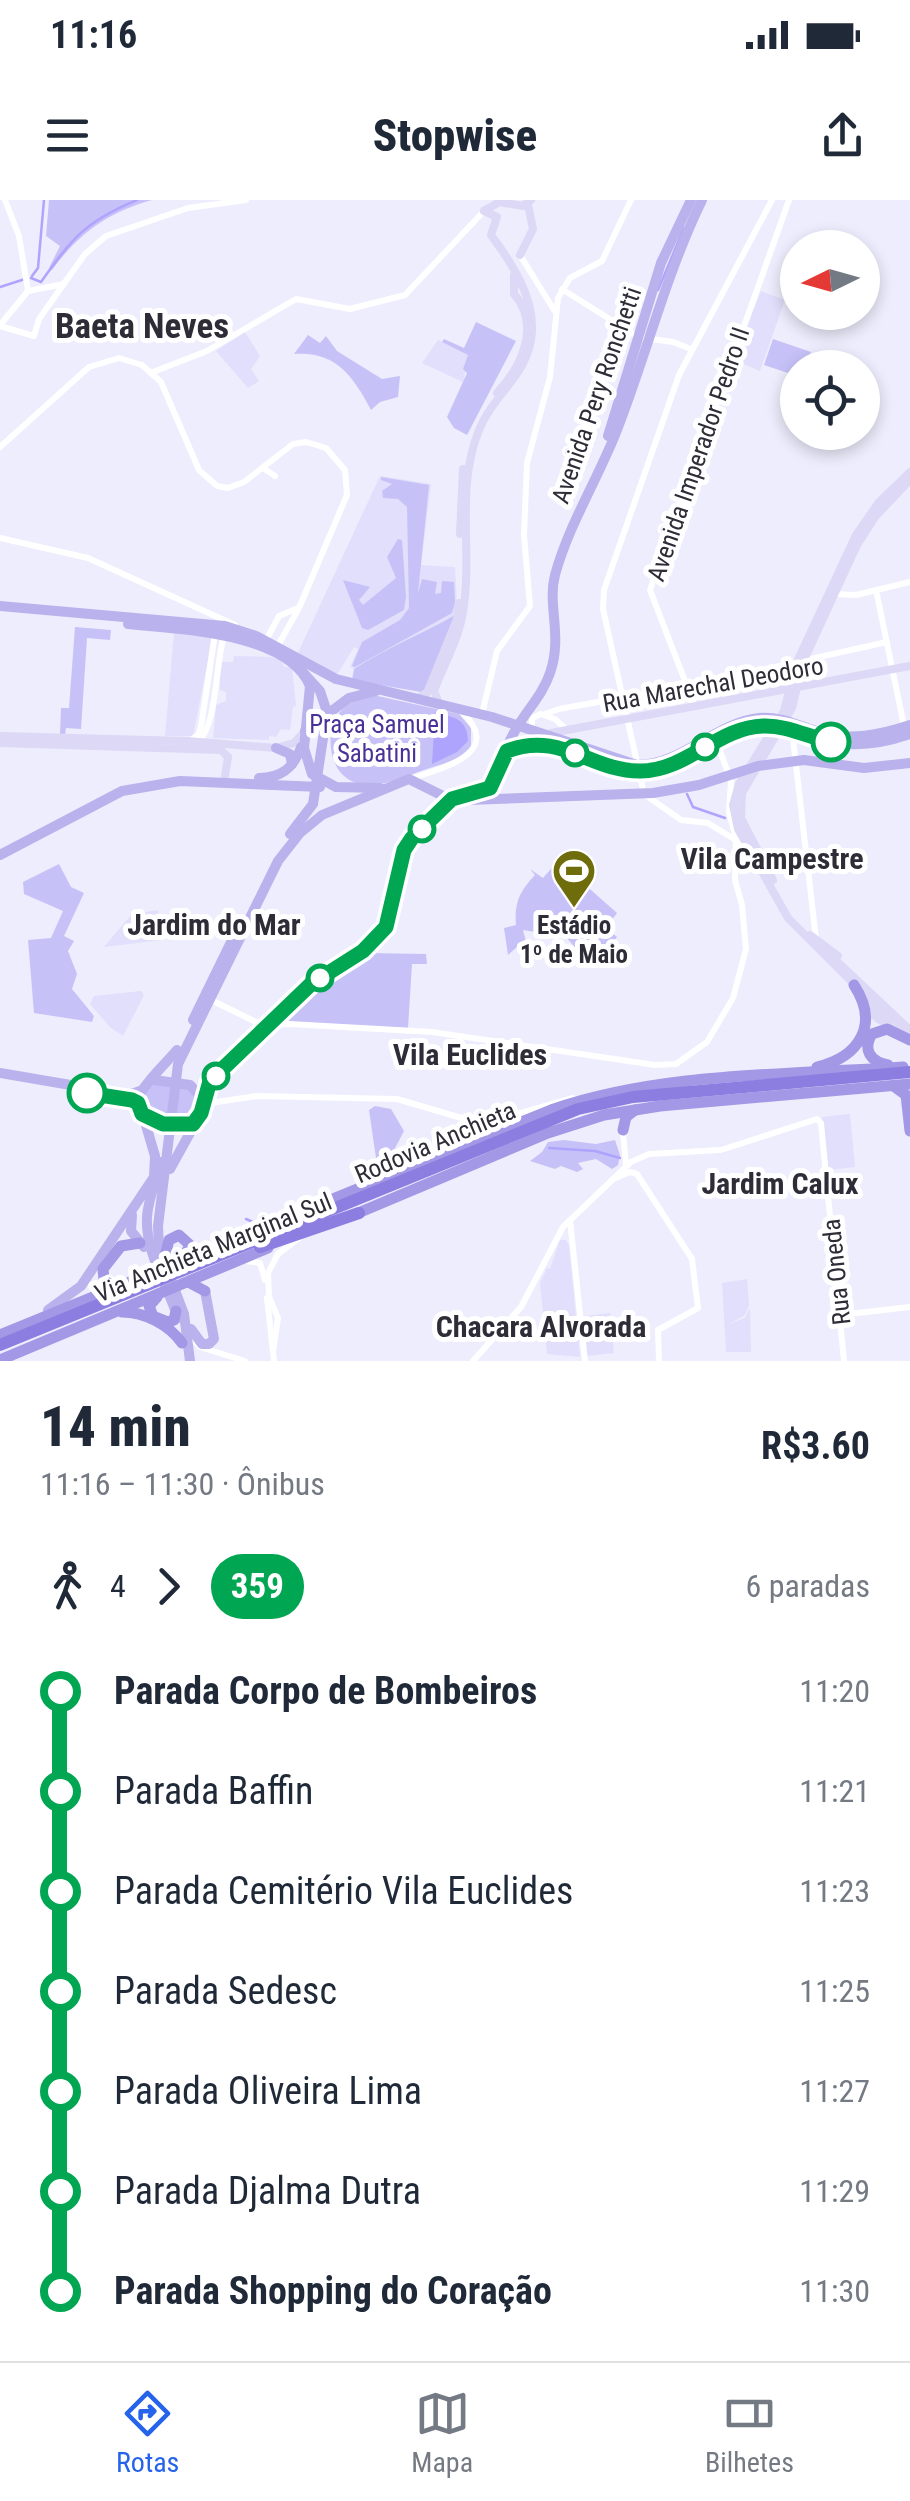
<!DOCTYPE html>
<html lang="pt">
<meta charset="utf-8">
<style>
:root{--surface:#fff;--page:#f2f2f3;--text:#1f2937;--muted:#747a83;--line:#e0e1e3;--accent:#2563eb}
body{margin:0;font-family:"Roboto Condensed",sans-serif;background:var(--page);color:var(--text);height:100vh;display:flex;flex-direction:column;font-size:38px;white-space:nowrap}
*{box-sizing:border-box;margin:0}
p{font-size:32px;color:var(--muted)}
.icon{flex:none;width:55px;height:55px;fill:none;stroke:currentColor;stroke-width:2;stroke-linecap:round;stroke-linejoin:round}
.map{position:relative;height:1161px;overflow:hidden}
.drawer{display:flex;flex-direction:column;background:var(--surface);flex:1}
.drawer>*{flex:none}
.badge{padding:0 20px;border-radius:32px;font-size:35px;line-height:65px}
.needle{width:65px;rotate:265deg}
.tools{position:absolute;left:780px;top:30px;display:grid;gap:20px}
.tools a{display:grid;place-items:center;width:100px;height:100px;border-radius:50%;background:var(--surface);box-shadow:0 5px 15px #0003;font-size:50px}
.map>.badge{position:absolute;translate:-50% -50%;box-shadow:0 0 0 5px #fff}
.legs{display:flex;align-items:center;gap:15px;height:110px;padding:0 40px;font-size:32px}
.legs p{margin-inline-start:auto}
.headline{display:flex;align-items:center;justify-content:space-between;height:170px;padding:0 40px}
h1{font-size:55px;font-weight:800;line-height:75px}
ul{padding:0 40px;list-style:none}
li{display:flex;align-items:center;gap:35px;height:100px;font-size:38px}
li i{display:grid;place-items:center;width:15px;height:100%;margin:0 12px;background:currentColor}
li i::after{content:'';width:25px;height:25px;margin:-12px;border:8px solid;border-radius:50%;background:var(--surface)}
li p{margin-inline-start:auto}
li:first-child i{background:linear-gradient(#0000 50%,currentColor 0)}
li:last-child i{background:linear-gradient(currentColor 50%,#0000 0)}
.status{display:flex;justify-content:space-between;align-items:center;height:70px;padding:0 50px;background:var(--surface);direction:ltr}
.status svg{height:28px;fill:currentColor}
header{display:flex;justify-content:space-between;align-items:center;height:130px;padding:0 40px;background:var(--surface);font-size:45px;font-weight:800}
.tabs{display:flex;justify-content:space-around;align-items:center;height:140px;border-top:2px solid var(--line);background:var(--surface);font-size:28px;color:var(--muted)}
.tabs a{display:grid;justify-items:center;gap:5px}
.tabs .active{color:var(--accent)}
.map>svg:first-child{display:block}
.built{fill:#e1dffb}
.green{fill:#c6c2f8}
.water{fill:#aea4fe}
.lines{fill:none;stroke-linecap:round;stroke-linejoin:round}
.stream{stroke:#aea4fe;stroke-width:2.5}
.tertiary{stroke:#fff;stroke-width:6}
.secondary{stroke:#dcd8f6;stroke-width:8}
.primary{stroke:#bab2ec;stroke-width:10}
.trunk{stroke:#a398e6;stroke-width:11}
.motorway{stroke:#8c7ee0;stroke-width:12}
.line-1-casing{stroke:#fff;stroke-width:22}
.line-1{stroke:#00a651;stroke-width:15}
.stop-1-dot{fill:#fff;stroke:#00a651;stroke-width:5}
.labels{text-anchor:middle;stroke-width:10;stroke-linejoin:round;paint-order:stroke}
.street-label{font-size:25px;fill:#2e2d37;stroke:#fff}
.park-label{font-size:25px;fill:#493197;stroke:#fff}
.poi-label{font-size:25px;font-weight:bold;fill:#2e2d37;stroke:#fff}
.quarter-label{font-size:30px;font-weight:bold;fill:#2e2d37;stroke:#fff}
.district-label{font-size:35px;font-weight:bold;fill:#2e2d37;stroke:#fff}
</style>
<div class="status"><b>11:16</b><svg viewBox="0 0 49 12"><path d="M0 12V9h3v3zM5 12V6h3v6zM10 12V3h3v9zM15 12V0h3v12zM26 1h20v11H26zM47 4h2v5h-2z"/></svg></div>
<header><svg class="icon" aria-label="menu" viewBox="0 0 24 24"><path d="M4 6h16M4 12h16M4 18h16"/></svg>Stopwise<svg class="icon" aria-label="share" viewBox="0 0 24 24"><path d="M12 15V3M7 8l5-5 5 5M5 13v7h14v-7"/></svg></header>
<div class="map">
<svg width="910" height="1161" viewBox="0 0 910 1161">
<rect width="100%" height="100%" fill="#ededfd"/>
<g class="built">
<polygon points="761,91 785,100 760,171 734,160"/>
<polygon points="245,132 260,156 251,169 259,181 248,188 216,151"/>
<polygon points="438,140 469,155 463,182 422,163"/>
<polygon points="380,276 431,284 421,365 455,367 457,405 455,415 354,469 350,467 358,449 354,447 338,473 332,474 297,455"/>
<polygon points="174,432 213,435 193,536 165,536"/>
<polygon points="234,456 272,457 281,461 284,467 292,467 296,506 293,507 290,530 281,529 276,537 269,536 269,540 213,538 216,505 226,501 226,492 220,490 219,462 233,462"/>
<polygon points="158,710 161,740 104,747 132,714"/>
<polygon points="141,791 144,795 123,836 110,827 90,804 94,796"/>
<polygon points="850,914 855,967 828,970 822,917"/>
<polygon points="560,1040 566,1040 569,1046 580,1157 547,1154 540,1083 547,1068 550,1069"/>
<polygon points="747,1079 749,1105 745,1115 729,1124 745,1118 750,1108 751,1152 726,1152 722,1083"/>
<polygon points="610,1113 614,1153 587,1156 583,1121 586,1116"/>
</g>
<g class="green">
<path d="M49 0H152C108 12 78 34 52 70L49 68 60 46 46 36Z"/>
<polygon points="476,122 516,141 467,235 454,228 447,217 467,173 463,169 468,155 442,142 444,139 464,148"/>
<path d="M308 135 320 143 326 136 337 151 382 179 400 176 398 197 380 202 371 210C353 176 336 151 294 154Z"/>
<polygon points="773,139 811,152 805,167 798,168 797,176 764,165"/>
<polygon points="381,277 429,285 418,393 422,379 437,382 435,394 441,393 442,381 454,382 455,402 452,413 355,467 352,466 362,442 400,420 409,408 407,307 398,299 383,298 382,291 392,284 381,280"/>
<polygon points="398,339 402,340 406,396 404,410 368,430 362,428 343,380 370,387 359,400 363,405 396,378 387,357"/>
<path d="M455 415 425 489 421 492 352 480 354 469C386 448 422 434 455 415Z"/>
<polygon points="75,427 111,430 110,440 87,438 81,529 66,528 65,535 60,534 61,508 69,508"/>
<path d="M373 495 459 514 471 528V546C460 561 441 564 424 570 403 577 380 589 357 583 329 576 323 533 340 512 350 501 360 498 373 495Z"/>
<path d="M558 661 617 713 606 728 617 737 606 752 591 750 582 756 566 737 523 730 527 745 526 756 521 757 518 746 508 755 504 728 516 725C514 702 520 691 535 675L530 669 543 678Z"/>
<polygon points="59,664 71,687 84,693 64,736 74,741 68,751 77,774 72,789 94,816 92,822 34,813 28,740 51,738 63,711 24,694 23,682"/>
<polygon points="366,753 426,754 427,764 412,764 408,828 278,821 308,790 329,787 338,770"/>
<path d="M157 883C175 885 191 885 199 903L194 917 181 923 148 915 142 897 150 886Z"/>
<polygon points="375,906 391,909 404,931 394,950 376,958 369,910"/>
<polygon points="564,940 596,944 615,940 620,955 618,965 612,969 596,959 578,963 583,969 577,972 561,966 555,969 530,961 542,952 548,942"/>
</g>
<path class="water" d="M435 513C454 517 467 518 468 541L457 552 432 564Z"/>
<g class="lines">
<g class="stream">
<polyline points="32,76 38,68 44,0"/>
<path d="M31 78 41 82C72 38 86 21 137 0"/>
<polyline points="0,87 25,79"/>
<polyline points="658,90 684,28"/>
<polyline points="687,594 693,607 725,618"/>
<polyline points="549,948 595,951 620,958"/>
<polyline points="246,1019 253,1022"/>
</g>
<g class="tertiary">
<polyline points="5,0 19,36 28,91"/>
<polyline points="520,55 554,110"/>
<polyline points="562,89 638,137 673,142 691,149"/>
<polyline points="28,91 64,84"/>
<polyline points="0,125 28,91"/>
<polyline points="0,126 34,136 39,119 85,54 106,36 188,8 246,0"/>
<polyline points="153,172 207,151 296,99 350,109 405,95 484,11"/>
<polyline points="0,247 89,167 119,158 142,165 161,182 199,270 217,286 228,288 244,282 293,244 306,242 326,248 345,270 347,295 299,408 277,447"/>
<polyline points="263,268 275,276"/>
<polyline points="0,338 88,358 235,425"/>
<polyline points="876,390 904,526"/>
<polyline points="834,394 856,395 910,382"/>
<polyline points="264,444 279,416 298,408"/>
<polyline points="695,507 650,390 789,0"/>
<polyline points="482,514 497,451 530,406 524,335 527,263 550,177 558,98 570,78 602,61 631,0"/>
<polyline points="545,514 559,509 698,484 887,442"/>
<polyline points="532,529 532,518 541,514 555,519 567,530"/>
<polyline points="792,530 816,739"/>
<polyline points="191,540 198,535 201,527 215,433"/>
<path d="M198 543C218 522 215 465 224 436"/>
<path d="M410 579C439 569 506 554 462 512"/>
<polyline points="452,599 407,644 390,719 378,737 363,751 311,784 210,881 203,899 210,903 257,896 397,899 482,924 573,898"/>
<polyline points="739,642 708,623 681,620 644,594 603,409 604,390 679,175 772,0"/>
<polyline points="207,798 262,825 289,824 432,832 655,865 676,864 707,842 733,798 746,749 742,705 735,680 736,639 729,612 731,581 716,540"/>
<polyline points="623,932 626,965"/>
<polyline points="613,979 630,972 637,974 692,1059 698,1108 658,1130 659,1161"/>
<polyline points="570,1020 585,1161"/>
<polyline points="247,1061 260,1063 265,1080"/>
<polyline points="267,1098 274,1161"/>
<polyline points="840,1115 910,1107"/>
<polyline points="188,1134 200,1147 245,1161"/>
<polyline points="273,1151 278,1118 269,1097 268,1073 278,1054 299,1038"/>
<polyline points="473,1161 521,1107 563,1027 631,962 649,954 721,950 817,919 821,923 844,1161"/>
</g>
<g class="secondary">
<polyline points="484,11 499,2 523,6 531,0"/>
<polyline points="520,55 533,29 528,5"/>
<path d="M497 193C522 166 541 125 514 94V75"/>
<polyline points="460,334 463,269"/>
<polyline points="418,498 427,493 457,419 459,403"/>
<path d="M439 503 434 491C443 466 459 439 463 412 473 352 455 289 479 230 494 193 529 175 532 132 534 96 511 62 491 35L497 17 484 11"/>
<polyline points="551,533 910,466"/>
<polyline points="0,536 187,541 276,548 294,543 305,531"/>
<polyline points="0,543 221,550 228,557"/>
<polyline points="225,576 228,557"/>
<polyline points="773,680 741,618 742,593 792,508 803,462 857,345 875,317 910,280"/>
<polyline points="810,735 838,756"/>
<polyline points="829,754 910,830"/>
<polyline points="867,808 878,819 892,825"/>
<polyline points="903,833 788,718 738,629 733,605 739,584 784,511 796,464 856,335 879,302 910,272"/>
</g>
<g class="primary">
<polyline points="608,236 661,63 691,0"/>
<path d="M0 406 225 426 256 436 336 479 492 517 637 565C682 565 715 523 759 518 781 516 799 526 819 532 850 541 880 535 910 525"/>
<path d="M128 424C177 429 288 432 310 486L304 548 312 574 336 587 380 588"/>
<polyline points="305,531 349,498 376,491"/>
<path d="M508 545C518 518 541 500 550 473 563 436 547 405 555 375 568 327 596 282 615 235 646 157 665 76 702 0"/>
<polyline points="276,548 290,554 292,564"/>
<path d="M507 551C547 536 577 554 616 566"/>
<path d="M671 564C700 550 732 526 765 526 784 525 800 534 818 539 849 548 879 545 910 534"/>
<path d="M259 578C281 578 294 568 301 547"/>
<polyline points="473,594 492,586 508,548"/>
<polyline points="290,634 313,604 327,512 320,491 300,469"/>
<polyline points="0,655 122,591 180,581 320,587"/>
<polyline points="193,820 236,732"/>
<polyline points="0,873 129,895 140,891"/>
<polyline points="154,880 190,885 203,899 201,913 170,969"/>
<polyline points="146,917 173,926 193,925"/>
<path d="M161 962C157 980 148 998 147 1017 145 1052 168 1086 178 1118"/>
<polyline points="132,1015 131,1031 144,1047"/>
<polyline points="165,1064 159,1046 158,1026 178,864 278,661 300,633 322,615 409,579 447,598 467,600 653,593 699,585 758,566 804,560 864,568 910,563"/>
<polyline points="171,1080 184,1114 190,1161"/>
<path d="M48 1110 81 1086 154 977 155 956 138 898C142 886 167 862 177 850"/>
<polyline points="191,1129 202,1144 209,1144 214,1139 205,1091"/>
</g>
<g class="trunk">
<path d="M888 865C871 862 862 850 872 834L887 829 910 840"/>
<path d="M817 867C859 857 880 825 854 785"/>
<polyline points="895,887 906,895 910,931"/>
<polyline points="623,930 626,917 635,910"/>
<polyline points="351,1016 548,933 604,915 660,906 910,884"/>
<polyline points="165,1056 169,1040 179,1035 190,1045 183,1059"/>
<polyline points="190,1083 205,1091"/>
<polyline points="118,1084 104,1080 103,1069 121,1046 140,1043"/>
<polyline points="157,1097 149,1106 153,1116 168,1122 174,1120 176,1111"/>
<path d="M122 1112C145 1112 169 1125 182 1143"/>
<path d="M0 1135 551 910C661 872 787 875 903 867"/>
<polyline points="0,1160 268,1048"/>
</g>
<g class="motorway">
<polyline points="260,1047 359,1013"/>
<polyline points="0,1145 578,909 633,897 910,872"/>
</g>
</g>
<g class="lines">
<defs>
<path id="line-1" d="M87 893 132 900 138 903 142 914 163 924H193L201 913 210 881 311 784 363 751 386 727 404 650 412 638 452 599 490 588 507 551C561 530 591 572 641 571 686 571 719 527 763 526 787 525 808 537 831 542"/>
</defs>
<use href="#line-1" class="line-1-casing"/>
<use href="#line-1" class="line-1"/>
</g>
<defs>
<symbol id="stadium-pin" viewBox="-11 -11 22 30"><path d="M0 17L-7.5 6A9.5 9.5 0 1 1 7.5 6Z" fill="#6f6c0b" stroke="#fff"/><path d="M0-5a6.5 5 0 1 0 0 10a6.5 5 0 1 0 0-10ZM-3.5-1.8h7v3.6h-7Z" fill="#fff"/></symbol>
</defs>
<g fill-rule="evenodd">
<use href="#stadium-pin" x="549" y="646" width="50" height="68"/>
</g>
<g class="stop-1-dot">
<circle cx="831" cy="542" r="18"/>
<circle cx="705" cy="547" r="12"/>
<circle cx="575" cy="553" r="12"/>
<circle cx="422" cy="629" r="12"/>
<circle cx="320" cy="778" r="12"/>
<circle cx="216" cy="876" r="12"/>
<circle cx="87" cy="893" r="18"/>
</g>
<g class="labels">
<g class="street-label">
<text transform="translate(596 195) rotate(-71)" y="9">Avenida Pery Ronchetti</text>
<text transform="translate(698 254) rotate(-71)" y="9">Avenida Imperador Pedro II</text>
<text transform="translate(713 484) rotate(-10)" y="9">Rua Marechal Deodoro</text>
<text transform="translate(435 942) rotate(-23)" y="9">Rodovia Anchieta</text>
<text transform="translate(213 1047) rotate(-22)" y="9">Via Anchieta Marginal Sul</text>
<text transform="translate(836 1072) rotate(-96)" y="9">Rua Oneda</text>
</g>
<g class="park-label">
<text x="377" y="533">Praça Samuel<tspan x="377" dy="29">Sabatini</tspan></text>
</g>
<g class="poi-label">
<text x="574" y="734">Estádio<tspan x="574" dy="29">1º de Maio</tspan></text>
</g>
<g class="quarter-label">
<text x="772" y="669">Vila Campestre</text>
<text x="214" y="735">Jardim do Mar</text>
<text x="470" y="865">Vila Euclides</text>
<text x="780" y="994">Jardim Calux</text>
<text x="541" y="1137">Chacara Alvorada</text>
</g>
<g class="district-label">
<text x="142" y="138">Baeta Neves</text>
</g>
</g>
</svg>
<div class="tools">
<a><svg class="needle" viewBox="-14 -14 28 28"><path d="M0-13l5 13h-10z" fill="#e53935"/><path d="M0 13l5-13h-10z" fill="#747a83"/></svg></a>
<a><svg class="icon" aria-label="locate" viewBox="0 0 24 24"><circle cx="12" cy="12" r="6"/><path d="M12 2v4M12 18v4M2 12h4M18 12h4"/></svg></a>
</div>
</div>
<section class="drawer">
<div class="headline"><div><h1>14 min</h1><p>11:16 – 11:30 · Ônibus</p></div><b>R$3.60</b></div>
<div class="legs"><svg class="icon" aria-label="walk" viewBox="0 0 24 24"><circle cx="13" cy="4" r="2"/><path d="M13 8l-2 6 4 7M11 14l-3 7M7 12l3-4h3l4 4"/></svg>4<svg class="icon" aria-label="forward" viewBox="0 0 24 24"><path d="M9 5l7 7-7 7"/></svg><b class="badge" style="background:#00a651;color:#fff">359</b><p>6 paradas</p></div>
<ul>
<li><i style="color:#00a651"></i><b>Parada Corpo de Bombeiros</b><p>11:20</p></li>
<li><i style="color:#00a651"></i><span>Parada Baffin</span><p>11:21</p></li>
<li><i style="color:#00a651"></i><span>Parada Cemitério Vila Euclides</span><p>11:23</p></li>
<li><i style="color:#00a651"></i><span>Parada Sedesc</span><p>11:25</p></li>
<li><i style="color:#00a651"></i><span>Parada Oliveira Lima</span><p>11:27</p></li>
<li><i style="color:#00a651"></i><span>Parada Djalma Dutra</span><p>11:29</p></li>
<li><i style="color:#00a651"></i><b>Parada Shopping do Coração</b><p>11:30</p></li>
</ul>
</section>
<nav class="tabs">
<a class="active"><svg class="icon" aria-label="directions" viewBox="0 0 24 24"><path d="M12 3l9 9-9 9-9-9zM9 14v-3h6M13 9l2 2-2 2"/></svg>Rotas</a>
<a><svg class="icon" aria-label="map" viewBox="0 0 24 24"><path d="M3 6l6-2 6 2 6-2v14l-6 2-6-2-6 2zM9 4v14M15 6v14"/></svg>Mapa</a>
<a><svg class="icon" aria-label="tickets" viewBox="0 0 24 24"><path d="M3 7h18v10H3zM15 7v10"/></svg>Bilhetes</a>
</nav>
